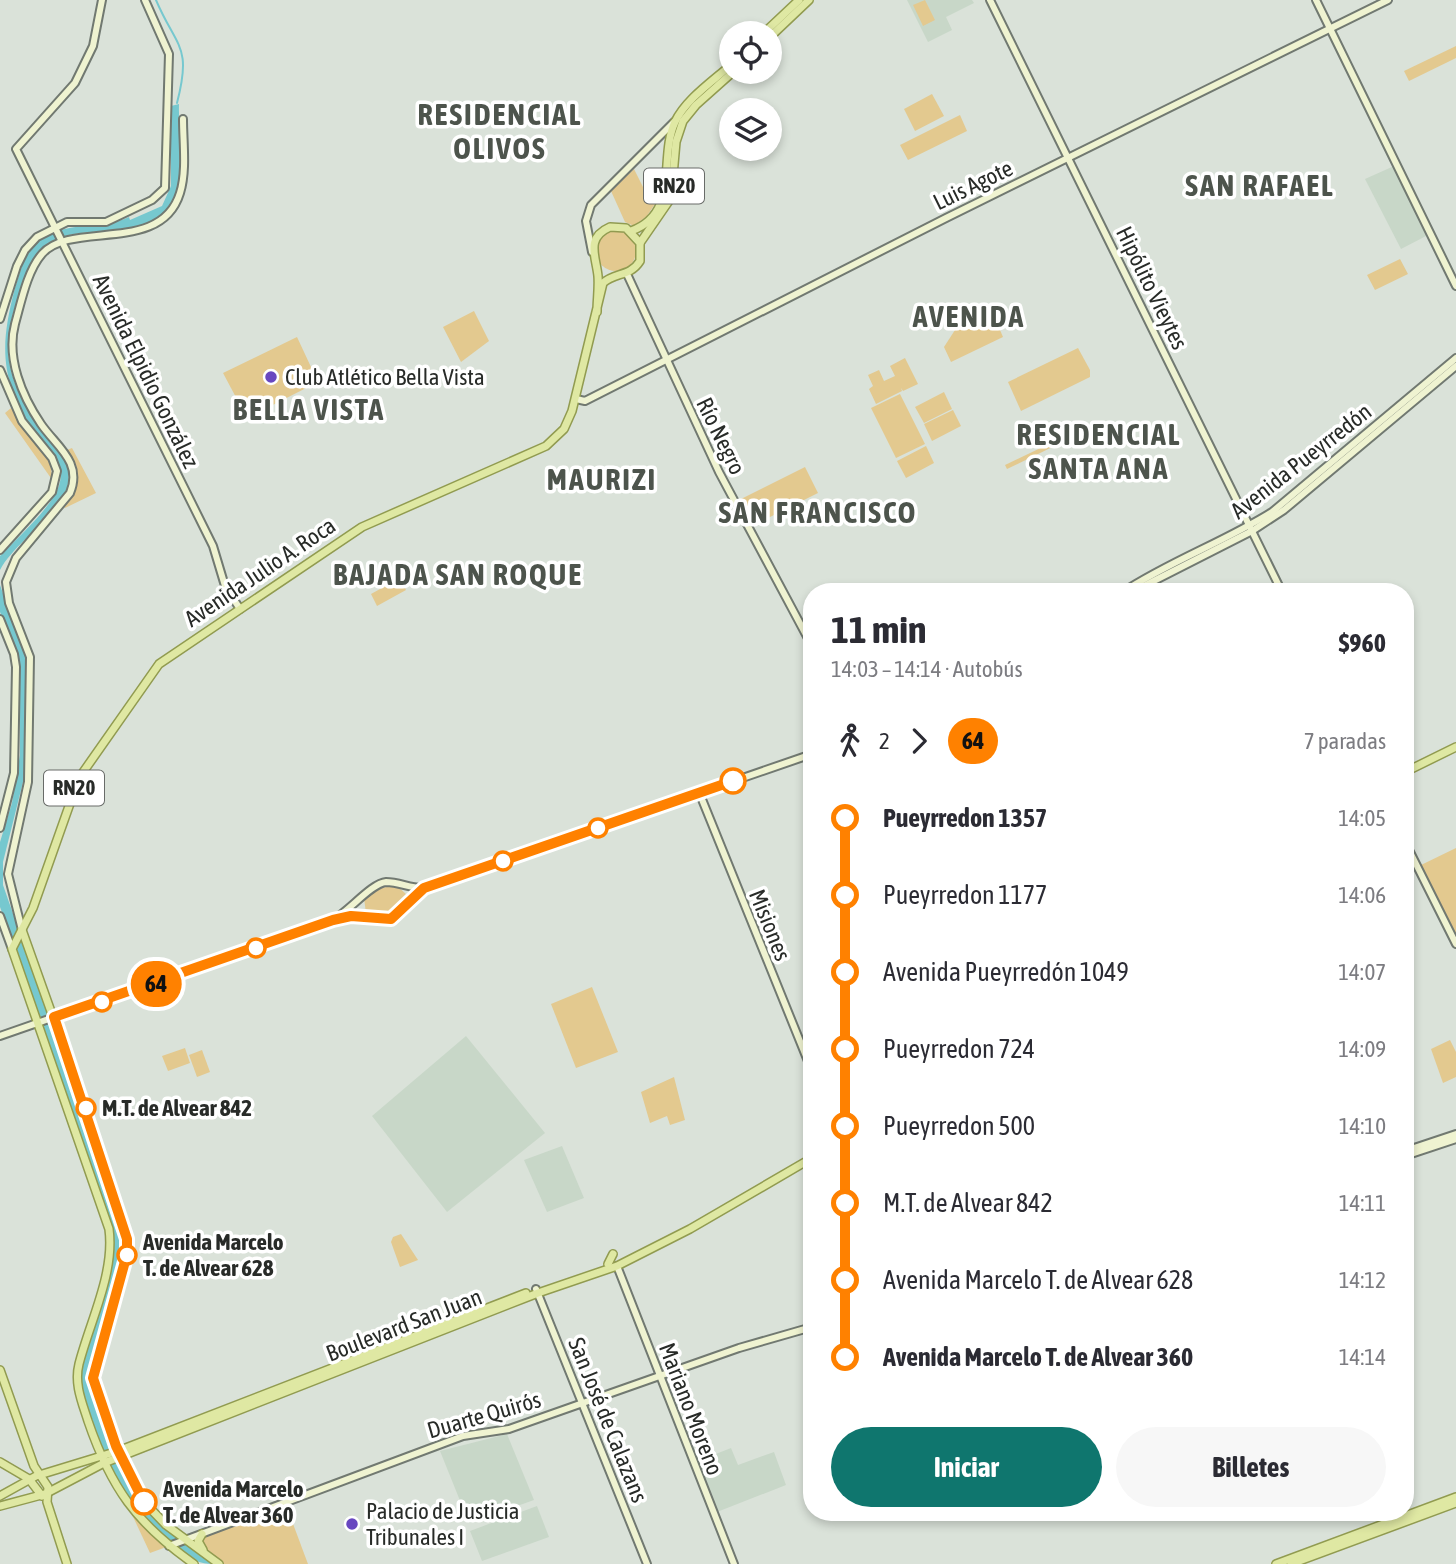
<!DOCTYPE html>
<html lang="es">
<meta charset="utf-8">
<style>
:root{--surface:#fff;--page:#f7f7f7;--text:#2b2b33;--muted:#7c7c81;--accent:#0f766e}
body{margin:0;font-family:"Asap Condensed",sans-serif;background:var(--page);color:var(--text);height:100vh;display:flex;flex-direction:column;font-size:26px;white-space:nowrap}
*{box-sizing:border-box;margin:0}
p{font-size:23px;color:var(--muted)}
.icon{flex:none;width:38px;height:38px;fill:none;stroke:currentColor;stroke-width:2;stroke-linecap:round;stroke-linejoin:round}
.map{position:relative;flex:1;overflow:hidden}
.sheet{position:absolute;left:803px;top:583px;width:611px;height:938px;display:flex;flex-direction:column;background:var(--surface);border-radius:28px;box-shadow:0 4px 10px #0003}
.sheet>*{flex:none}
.badge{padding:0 14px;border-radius:23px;font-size:24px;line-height:46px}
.buttons{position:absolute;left:719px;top:21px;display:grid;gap:14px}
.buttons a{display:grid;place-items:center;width:63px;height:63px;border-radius:50%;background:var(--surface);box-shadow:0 4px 10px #0003;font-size:35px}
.map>.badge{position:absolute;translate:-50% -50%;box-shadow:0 0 0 4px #fff}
.legs{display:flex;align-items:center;gap:10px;height:77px;padding:0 28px;font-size:23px}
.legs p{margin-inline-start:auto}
.headline{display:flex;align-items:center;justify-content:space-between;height:119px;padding:0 28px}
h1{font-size:38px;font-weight:700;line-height:52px}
.action{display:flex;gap:14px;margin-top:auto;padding:14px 28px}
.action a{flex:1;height:80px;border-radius:42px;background:var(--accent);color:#fff;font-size:28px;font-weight:700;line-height:80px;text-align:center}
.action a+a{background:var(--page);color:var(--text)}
ul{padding:0 28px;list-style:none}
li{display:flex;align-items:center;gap:24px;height:77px;font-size:26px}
li i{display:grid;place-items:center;width:10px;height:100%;margin:0 9px;background:currentColor}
li i::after{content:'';width:18px;height:18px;margin:-9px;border:5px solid;border-radius:50%;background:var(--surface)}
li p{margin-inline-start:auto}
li:first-child i{background:linear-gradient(#0000 50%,currentColor 0)}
li:last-child i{background:linear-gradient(currentColor 50%,#0000 0)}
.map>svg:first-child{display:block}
.built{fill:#c8d7c8}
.green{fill:#e3c98f}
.water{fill:#76c8cf}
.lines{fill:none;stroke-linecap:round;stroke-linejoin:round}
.stream{stroke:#76c8cf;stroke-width:2}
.secondary-casing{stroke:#717971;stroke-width:10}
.primary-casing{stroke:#919b50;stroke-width:10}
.secondary{stroke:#eff3d1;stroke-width:6}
.primary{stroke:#dfe8a3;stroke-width:7}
.line-1-casing{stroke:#fff;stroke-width:16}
.line-1{stroke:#ff8100;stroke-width:10}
.poi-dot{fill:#6847c0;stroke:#fff;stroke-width:2.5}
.stop-1-dot{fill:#fff;stroke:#ff8100;stroke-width:3.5}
.labels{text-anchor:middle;stroke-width:7;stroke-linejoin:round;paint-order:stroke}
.shield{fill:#fff;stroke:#686b68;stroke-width:2}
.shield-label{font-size:21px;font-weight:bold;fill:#282b28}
.street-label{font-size:23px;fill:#282b28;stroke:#fff}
.poi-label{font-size:23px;fill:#282b28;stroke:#fff;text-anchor:start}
.stop-label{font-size:23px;font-weight:bold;fill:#282b28;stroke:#fff;text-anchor:start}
.district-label{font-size:30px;font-weight:bold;letter-spacing:2px;fill:#4d544c;stroke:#fff}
</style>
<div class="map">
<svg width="1456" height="1564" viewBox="0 0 1456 1564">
<rect width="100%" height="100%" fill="#dae2d9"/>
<g class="built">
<polygon points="907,0 972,0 974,3 946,17 952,30 928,42"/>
<polygon points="1394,166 1428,235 1401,249 1365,179"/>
<polygon points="466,1036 545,1133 447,1212 372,1116"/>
<polygon points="562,1146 584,1198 547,1212 524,1160"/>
<polygon points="507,1434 534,1500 469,1523 440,1451"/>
<polygon points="731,1448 738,1465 774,1452 786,1485 717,1512 698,1461"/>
<polygon points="537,1506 549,1537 482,1561 470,1531"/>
</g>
<g class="green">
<polygon points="925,0 935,20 923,26 913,5"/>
<polygon points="1456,46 1456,58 1409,81 1404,71"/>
<polygon points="932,94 944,116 915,131 904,109"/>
<polygon points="960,115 967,131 908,160 900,145"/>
<polygon points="634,169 643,187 654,181 660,196 647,216 634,226 625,222 611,191"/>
<circle cx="616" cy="251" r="20"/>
<polygon points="1400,259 1408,274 1375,290 1367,275"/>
<polygon points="474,311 489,341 461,362 443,327"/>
<polygon points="989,315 994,316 1003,337 951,362 944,347 955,330"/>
<polygon points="297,337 318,382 247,418 223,373"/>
<polygon points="1078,348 1090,370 1090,377 1021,411 1008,382"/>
<polygon points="905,358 918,384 903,391 901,388 902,391 876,404 869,389 873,386 868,375 879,370 884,381 895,376 890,366"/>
<polygon points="944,392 952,409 924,423 915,407"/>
<polygon points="900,394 925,444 896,458 871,408"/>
<polygon points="11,408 25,432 49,458 53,481 5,413"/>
<polygon points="953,410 961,426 932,441 924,424"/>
<polygon points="1074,432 1075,436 1007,469 1005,465"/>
<polygon points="926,446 934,463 906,478 897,461"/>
<path d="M72 448 96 493 65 508 62 505C76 487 75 471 67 450Z"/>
<polygon points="805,467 818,493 752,526 739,500"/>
<polygon points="400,578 406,590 377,606 371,594"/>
<polygon points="1456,848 1456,937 1421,865"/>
<path d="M396 885 407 895 406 905C393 915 381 922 366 913L364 898 377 889Z"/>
<polygon points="592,987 618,1052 576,1068 551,1004"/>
<polygon points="1450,1040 1456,1052 1456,1077 1443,1083 1431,1049"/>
<polygon points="185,1048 190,1063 168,1071 162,1056"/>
<polygon points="202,1050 210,1072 197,1077 189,1055"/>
<polygon points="674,1077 685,1120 670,1125 667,1116 650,1123 641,1092"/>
<polygon points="401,1234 418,1260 400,1267 391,1242 393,1237"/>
<polygon points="286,1505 308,1564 223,1564 201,1545 207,1535"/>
<polygon points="128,1506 169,1546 150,1553"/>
</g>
<g class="water">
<path d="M179 104C178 131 185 168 176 194 154 258 56 206 32 263 18 295 3 330 10 366 14 386 27 412 40 428 54 447 75 460 67 488 60 514 14 543 0 570V556C17 538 55 505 60 482 65 456 43 448 31 429 0 377 0 345 15 288 21 270 25 249 42 238 69 221 100 230 129 217L130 220 162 206 171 186V106Z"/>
<path d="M0 585 27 661 25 774 3 862V885L122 1226V1252L90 1374 92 1391 115 1455 139 1500 165 1529 212 1564C151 1564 73 1421 81 1366 87 1322 115 1282 114 1236L0 907V842L12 803 20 755V661L0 612Z"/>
</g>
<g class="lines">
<path class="stream" d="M156 0C177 49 192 45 177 103"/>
<defs>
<g id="secondary">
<polyline points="102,0 93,46 75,83 16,149 213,546 225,586 240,609"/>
<polyline points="990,0 1282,592"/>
<polyline points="1316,0 1456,286"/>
<polyline points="592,252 586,221 591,205 674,122"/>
<polyline points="627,274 719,472 812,646"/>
<polyline points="0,319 17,266 25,250 37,237 67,222 106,222 152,200 165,188 169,54 145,0"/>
<polyline points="0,370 22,421 52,458 57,471 52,492 0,550"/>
<polyline points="576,399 585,401 946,218 1388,0"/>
<path d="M1123 592C1170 561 1224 542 1272 512L1456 358"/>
<polyline points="1132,592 1252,531 1284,510 1456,366"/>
<polyline points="0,619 14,654 16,667 14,773 0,828"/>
<polyline points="699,792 812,1071"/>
<polyline points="1405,842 1456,944"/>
<polyline points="0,916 12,949"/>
<path d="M333 920C349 911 372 883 386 882 400 882 411 889 424 888L812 754"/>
<path d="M22 930 8 874 28 782 30 657 9 603 6 582 16 558 70 493C83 462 56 446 41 424 22 396 6 358 15 324 21 303 27 271 42 254 72 220 161 255 180 193 187 171 183 142 183 119"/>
<polyline points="0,1036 333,920 351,916 391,919 403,911 423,889"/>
<polyline points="1405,1151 1456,1134"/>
<polyline points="1405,1156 1456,1139"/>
<polyline points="617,1266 734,1564"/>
<polyline points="536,1289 647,1564"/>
<polyline points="169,1546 463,1436 509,1429 739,1348 812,1327"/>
</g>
<g id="primary">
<polyline points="764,33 799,0"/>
<polyline points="770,37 809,0"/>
<path d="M631 231C681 213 658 158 675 122 686 99 713 81 732 64"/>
<polyline points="640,243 671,198 676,142 683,121 696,105 733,72"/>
<polyline points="1405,772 1456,747"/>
<polyline points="22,930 97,1141 127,1239 127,1254 94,1371 95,1388 115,1445 145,1503 166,1525 219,1564"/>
<polyline points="608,1264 613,1254"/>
<polyline points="0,1370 34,1466 48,1487 47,1502 67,1564"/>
<polyline points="0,1462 29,1479 42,1496"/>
<polyline points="0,1496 36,1476 118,1451 526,1293"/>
<polyline points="0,1506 45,1494 104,1463 538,1293 617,1266 690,1229 812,1158"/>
<polyline points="202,1534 198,1541 203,1550"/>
<path d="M194 1564C136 1523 111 1488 88 1421 82 1402 74 1384 79 1364 90 1321 115 1273 109 1229L12 949 33 908 79 778 159 664 362 527 546 446 564 429 572 411 603 283C615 272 630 277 640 261V243L626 228 610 227C585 238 596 256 598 276 599 288 597 300 597 312"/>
<polyline points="1276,1564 1456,1497"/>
<polyline points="1291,1564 1456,1503"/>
</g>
</defs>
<use href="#secondary" class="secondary-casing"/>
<use href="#primary" class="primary-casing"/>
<use href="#secondary" class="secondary"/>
<use href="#primary" class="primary"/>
</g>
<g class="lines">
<defs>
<polyline id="line-1" points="144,1502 116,1446 93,1378 127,1254 127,1239 54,1017 333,920 351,916 391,919 424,888 733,781"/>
</defs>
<use href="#line-1" class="line-1-casing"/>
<use href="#line-1" class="line-1"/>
</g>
<g class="poi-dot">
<circle cx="271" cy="377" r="7"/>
<circle cx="352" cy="1524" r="7"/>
</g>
<g class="stop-1-dot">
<circle cx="733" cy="781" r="12"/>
<circle cx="598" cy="828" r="9"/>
<circle cx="503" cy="861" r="9"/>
<circle cx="256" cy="948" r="9"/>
<circle cx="102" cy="1002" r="9"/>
<circle cx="86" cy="1108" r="9"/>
<circle cx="127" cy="1255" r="9"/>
<circle cx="144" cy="1502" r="12"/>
</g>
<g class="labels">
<g class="shield">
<rect x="644" y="168.5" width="60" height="35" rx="5"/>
<rect x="44" y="770.5" width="60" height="35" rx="5"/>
</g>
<g class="shield-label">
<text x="674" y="193">RN20</text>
<text x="74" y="795">RN20</text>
</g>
<g class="street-label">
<text transform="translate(973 185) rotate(-26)" y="8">Luis Agote</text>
<text transform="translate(1152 288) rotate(64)" y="8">Hipólito Vieytes</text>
<text transform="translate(146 371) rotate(64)" y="8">Avenida Elpidio González</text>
<text transform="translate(721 436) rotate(64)" y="8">Río Negro</text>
<text transform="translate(1301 461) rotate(-38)" y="8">Avenida Pueyrredón</text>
<text transform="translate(260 572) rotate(-34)" y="8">Avenida Julio A. Roca</text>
<text transform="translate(770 925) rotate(68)" y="8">Misiones</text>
<text transform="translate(404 1325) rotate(-21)" y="8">Boulevard San Juan</text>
<text transform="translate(691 1409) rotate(69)" y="8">Mariano Moreno</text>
<text transform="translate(484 1415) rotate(-16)" y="8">Duarte Quirós</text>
<text transform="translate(608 1420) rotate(68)" y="8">San José de Calazans</text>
</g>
<g class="poi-label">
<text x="285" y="385">Club Atlético Bella Vista</text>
<text x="366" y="1519">Palacio de Justicia<tspan x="366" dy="26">Tribunales I</tspan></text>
</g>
<g class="stop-label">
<text x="102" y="1116">M.T. de Alvear 842</text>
<text x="143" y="1250">Avenida Marcelo<tspan x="143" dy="26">T. de Alvear 628</tspan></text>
<text x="163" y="1497">Avenida Marcelo<tspan x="163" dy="26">T. de Alvear 360</tspan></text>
</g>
<g class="district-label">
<text x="500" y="125">RESIDENCIAL<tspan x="500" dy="34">OLIVOS</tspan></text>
<text x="1260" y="196">SAN RAFAEL</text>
<text x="969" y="327">AVENIDA</text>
<text x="309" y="420">BELLA VISTA</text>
<text x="1099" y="445">RESIDENCIAL<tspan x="1099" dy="34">SANTA ANA</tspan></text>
<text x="602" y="490">MAURIZI</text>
<text x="818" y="523">SAN FRANCISCO</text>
<text x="458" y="585">BAJADA SAN ROQUE</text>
</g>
</g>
</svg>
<div class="buttons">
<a><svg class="icon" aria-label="locate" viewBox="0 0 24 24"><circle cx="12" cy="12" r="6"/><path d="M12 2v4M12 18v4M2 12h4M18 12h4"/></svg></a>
<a><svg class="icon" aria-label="layers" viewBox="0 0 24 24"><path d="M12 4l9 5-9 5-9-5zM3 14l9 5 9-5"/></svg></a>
</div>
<b class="badge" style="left:156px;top:984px;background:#ff8100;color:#111">64</b>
<section class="sheet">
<div class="headline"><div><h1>11 min</h1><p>14:03 – 14:14 · Autobús</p></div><b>$960</b></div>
<div class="legs"><svg class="icon" aria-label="walk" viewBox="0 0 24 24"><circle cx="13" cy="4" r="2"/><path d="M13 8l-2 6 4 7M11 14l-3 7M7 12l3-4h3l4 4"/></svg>2<svg class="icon" aria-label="forward" viewBox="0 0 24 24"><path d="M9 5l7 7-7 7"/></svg><b class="badge" style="background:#ff8100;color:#111">64</b><p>7 paradas</p></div>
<ul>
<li><i style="color:#ff8100"></i><b>Pueyrredon 1357</b><p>14:05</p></li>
<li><i style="color:#ff8100"></i><span>Pueyrredon 1177</span><p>14:06</p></li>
<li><i style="color:#ff8100"></i><span>Avenida Pueyrredón 1049</span><p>14:07</p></li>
<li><i style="color:#ff8100"></i><span>Pueyrredon 724</span><p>14:09</p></li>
<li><i style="color:#ff8100"></i><span>Pueyrredon 500</span><p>14:10</p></li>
<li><i style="color:#ff8100"></i><span>M.T. de Alvear 842</span><p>14:11</p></li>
<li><i style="color:#ff8100"></i><span>Avenida Marcelo T. de Alvear 628</span><p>14:12</p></li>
<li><i style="color:#ff8100"></i><b>Avenida Marcelo T. de Alvear 360</b><p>14:14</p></li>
</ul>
<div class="action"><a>Iniciar</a><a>Billetes</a></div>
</section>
</div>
